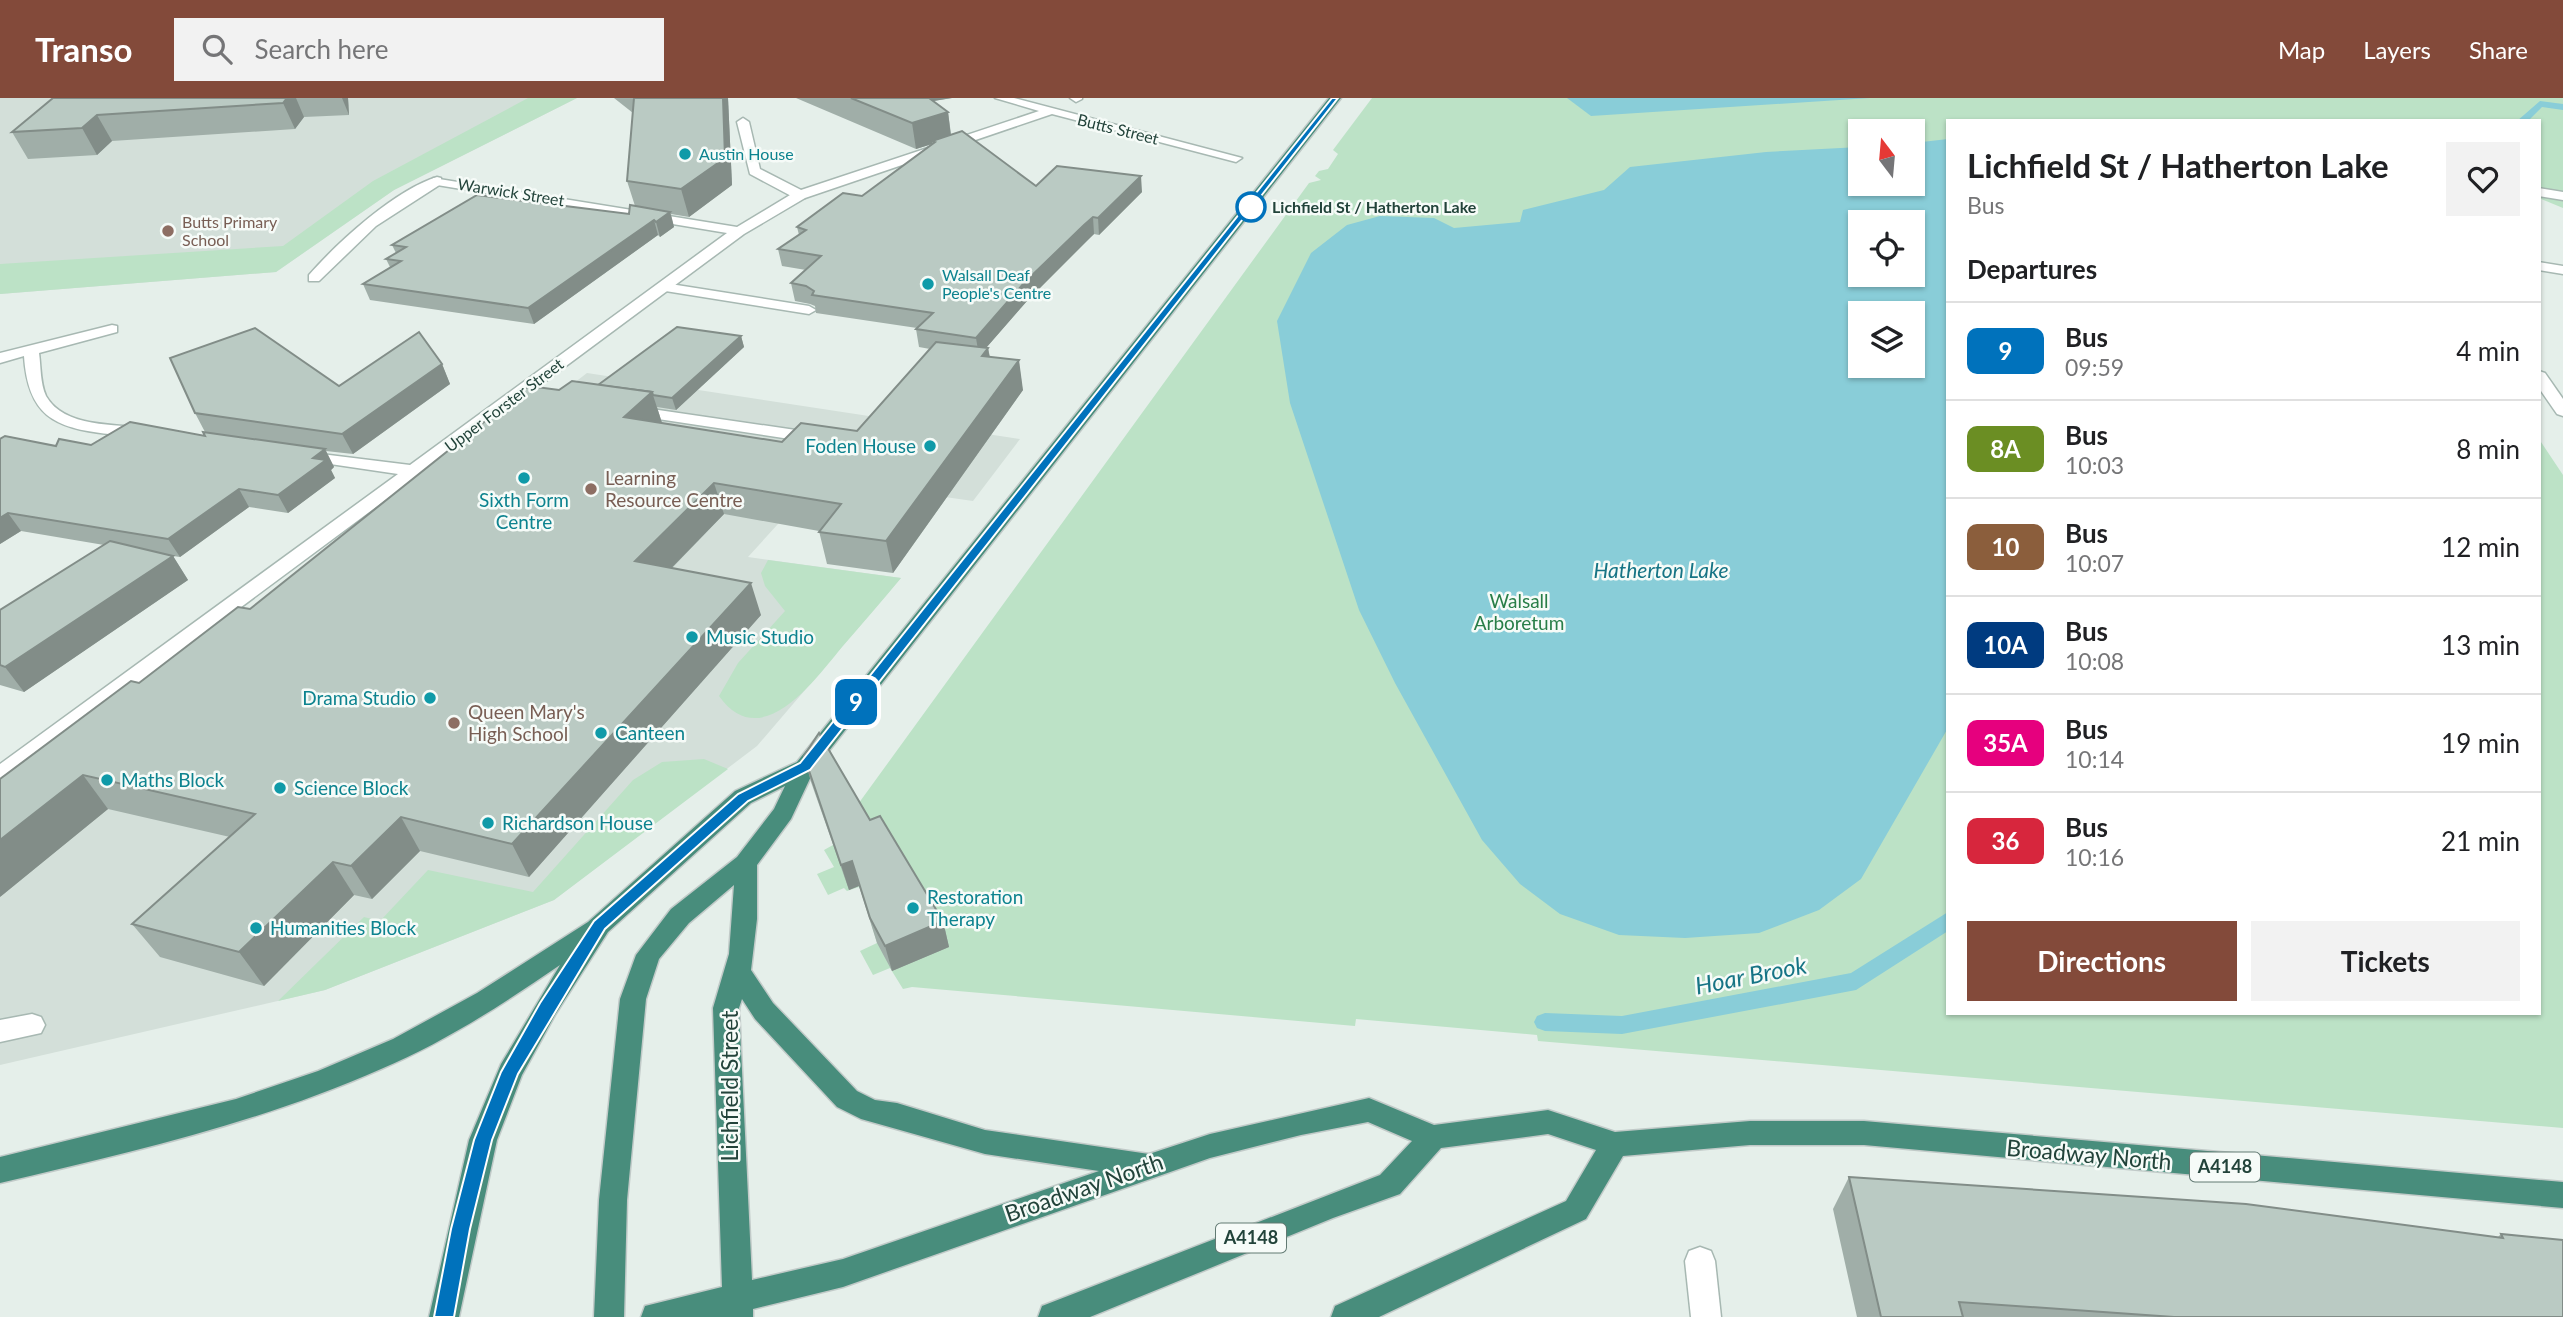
<!DOCTYPE html>
<style>
:root{--surface:#fff;--page:#f2f2f2;--text:#202124;--muted:#757577;--line:#e0e0e0;--accent:#834a3a}
body{margin:0;font-family:Lato,sans-serif;background:var(--page);color:var(--text);height:100vh;display:flex;flex-direction:column;font-size:26px;white-space:nowrap}
*{box-sizing:border-box;margin:0}
p{font-size:23px;color:var(--muted)}
.icon{flex:none;width:38px;height:38px;fill:none;stroke:currentColor;stroke-width:2;stroke-linecap:round;stroke-linejoin:round}
.map{position:relative;flex:1;overflow:hidden}
.sheet{position:absolute;left:1946px;top:21px;width:595px;height:896px;display:flex;flex-direction:column;background:var(--surface);border-radius:0px;box-shadow:0 2px 5px #0004}
.sheet>*{flex:none}
.badge{padding:0 14px;border-radius:10px;font-size:24px;line-height:46px}
.needle{width:46px;rotate:344deg}
.fabs{position:absolute;left:1848px;top:21px;display:grid;gap:14px}
.fabs a{display:grid;place-items:center;width:77px;height:77px;border-radius:0px;background:var(--surface);box-shadow:0 2px 5px #0004;font-size:35px}
.map>.badge{position:absolute;translate:-50% -50%;box-shadow:0 0 0 4px #fff}
h2{padding:0 21px;font-size:26px;line-height:63px}
.round{display:grid;place-items:center;flex:none;width:74px;height:74px;border-radius:0px;background:var(--page)}
.head{display:flex;align-items:center;justify-content:space-between;height:119px;padding:0 21px}
h1{font-size:33px;font-weight:700;line-height:52px}
.primary-button{display:flex;gap:14px;margin-top:auto;padding:14px 21px}
.primary-button a{flex:1;height:80px;border-radius:0px;background:var(--accent);color:#fff;font-size:28px;font-weight:700;line-height:80px;text-align:center}
.primary-button a+a{background:var(--page);color:var(--text)}
ul{padding:0;list-style:none}
li{display:flex;align-items:center;gap:21px;height:98px;padding:0 21px;border-top:2px solid var(--line)}
li div{flex:1}
li b{display:block;font-size:26px}
li em{font-style:normal}
li .badge{min-width:77px;font-weight:700;text-align:center}
header{display:flex;align-items:center;gap:42px;box-sizing:border-box;height:98px;padding:0 35px;background:var(--accent);color:#fff}
header strong{font-size:33px}
nav{display:flex;gap:38px;margin-inline-start:auto;font-size:24px}
.search{width:490px;height:63px;background:var(--page);display:flex;align-items:center;gap:18px;box-sizing:border-box;padding:0 24px;border-radius:0px;color:var(--muted);font-size:26px}
.map>svg:first-child{display:block}
.built{fill:#d3dfd9}
.green{fill:#bce2c6;fill-rule:evenodd}
.water{fill:#89cdd8;fill-rule:evenodd}
.lines{fill:none;stroke-linecap:round;stroke-linejoin:round}
.stream{fill:#89cdd8;fill-rule:evenodd}
.service-casing{stroke:#a7b8b2;stroke-width:3}
.minor-casing{stroke:#a7b8b2;stroke-width:3}
.trunk-casing{stroke:#c1cac8;stroke-width:3}
.service{fill:#fff;fill-rule:evenodd}
.minor{fill:#fff;fill-rule:evenodd}
.trunk{fill:#488d7c;fill-rule:evenodd}
.wall{fill:#a0aea8}
.shaded-wall{fill:#828d88}
.building{fill:#bacac3;stroke:#828d88;stroke-width:2}
.line{fill:#0072bc;stroke:#fff;stroke-width:2}
.culture-dot{fill:#0f9aa8;stroke:#f6fbf8;stroke-width:2.5}
.stop-dot{fill:#fff;stroke:#0072bc;stroke-width:3.5}
.education-dot{fill:#8d6e63;stroke:#f6fbf8;stroke-width:2.5}
.labels{text-anchor:middle;stroke-width:5;stroke-linejoin:round;paint-order:stroke}
.far-street-label{font-size:16px;fill:#22433a;stroke:#f6fbf8}
.far-culture-label{font-size:16px;fill:#0d838f;stroke:#f6fbf8;text-anchor:start}
.far-stop-label{font-size:16px;font-weight:bold;fill:#22433a;stroke:#f6fbf8;text-anchor:start}
.far-education-label{font-size:16px;fill:#785e54;stroke:#f6fbf8;text-anchor:start}
.shield{fill:#f6fbf8;stroke:#627a73;stroke-width:2}
.shield-label{font-size:18px;font-weight:bold;fill:#22433a}
.culture-label{font-size:19px;fill:#0d838f;stroke:#f6fbf8;text-anchor:start}
.education-label{font-size:19px;fill:#785e54;stroke:#f6fbf8;text-anchor:start}
.park-label{font-size:19px;fill:#287e48;stroke:#f6fbf8}
.water-label{font-size:21px;font-style:italic;fill:#167485;stroke:#f6fbf8}
.near-street-label{font-size:23px;fill:#22433a;stroke:#f6fbf8}
.near-water-label{font-size:24px;font-style:italic;fill:#167485;stroke:#f6fbf8}
</style>
<header>
<strong>Transo</strong>
<div class="search"><svg class="icon" aria-label="search" viewBox="0 0 24 24"><circle cx="10" cy="10" r="6"/><path d="M15 15l6 6"/></svg>Search here</div>
<nav><a>Map</a><a>Layers</a><a>Share</a></nav>
</header>
<div class="map">
<svg width="2563" height="1219" viewBox="0 0 2563 1219">
<rect width="100%" height="100%" fill="#e5efea"/>
<g class="built">
<polygon points="0,0 577,0 394,92 276,174 0,196"/>
<polygon points="587,275 1020,341 973,403 819,381 748,459 901,480 757,648 554,802 325,892 0,967 0,726"/>
</g>
<g class="green">
<polygon points="528,0 577,0 394,92 276,174 0,196 0,166 283,148 373,83"/>
<path d="M1372 0H2563V110L2539 100V23H1948V915H2539V341L2563 377V1030L1538 943 1537 937 1356 921 1355 928 912 889 903 891 890 870 873 877 860 853 877 845 861 792 859 789 847 793 844 790 828 797 817 776 834 769 824 752 833 747 832 742 1309 85 1321 82 1315 78 1319 73 1328 71 1338 56 1333 52ZM1860 33H1913V86H1860ZM1860 124H1913V177H1860ZM1860 215H1913V268H1860Z"/>
<path d="M768 462 901 480C882 503 862 526 842 549 814 583 761 657 719 598L738 565 785 513 765 488 761 475Z"/>
<polygon points="704,661 728,671 554,802 325,892 278,903 364,819 380,823 428,772 533,794 633,682 662,664"/>
</g>
<g class="water">
<polygon points="1567,0 1870,0 1591,18"/>
<path d="M1948 41V630L1861 781 1819 812 1759 835 1685 840 1619 837 1560 816 1520 786 1482 742 1395 585 1359 512 1290 305 1277 223 1311 155 1347 127 1380 118 1434 120 1454 130 1520 124 1523 112 1604 92 1630 69 1766 54 1860 49V86H1913V45ZM1913 124V177H1860V124ZM1860 215H1913V268H1860Z"/>
</g>
<g class="lines">
<g class="stream">
<polygon points="2540,3 2563,6 2563,12 2542,9 2528,23 2517,23"/>
<polygon points="1948,814 1948,833 1856,892 1622,936 1545,933 1537,930 1534,924 1537,918 1545,915 1622,918 1851,875"/>
</g>
<defs>
<g id="service">
<polygon points="743,20 749,24 760,71 805,94 805,100 795,100 750,76 737,24"/>
<path d="M437 79 441 80V86L376 128 319 183H309V177C338 144 395 92 437 79Z"/>
<polygon points="2539,90 2563,94 2563,102 2539,98"/>
<polygon points="2539,164 2563,168 2563,176 2539,172"/>
<polygon points="664,185 809,208 816,212 809,216 659,192 659,186"/>
<polygon points="631,308 816,335 824,340 816,345 625,316 623,313"/>
<polygon points="32,916 41,919 45,927 41,935 0,944 0,922"/>
</g>
<g id="minor">
<polygon points="995,0 1014,0 1242,60 1236,64 1052,16 805,100 744,136 8,682 0,685 0,666 398,376 303,362 297,361 295,357 297,353 410,367 727,135 437,87 433,86 433,80 737,129 795,94 1039,13"/>
<polygon points="1070,0 1082,0 1082,1 1076,4"/>
<path d="M112 227 117 228V234L39 255C41 269 40 285 46 298 64 330 116 326 147 330L155 335 153 339C140 342 123 338 109 336 53 330 28 317 24 258L0 265V255Z"/>
<polygon points="2539,273 2545,275 2563,301 2563,318 2557,316 2539,290"/>
<polygon points="1700,1149 1711,1153 1715,1163 1721,1219 1691,1219 1685,1163 1689,1153"/>
</g>
<path id="trunk" d="M1329 0H1341L814 672 791 721 757 767V821L751 872 773 905 857 993 875 1002 897 1005 985 1032 1149 1056 1210 1036 1369 1000 1434 1027 1548 1012 1615 1034 1750 1023H1864L2563 1084V1110L1864 1047H1750L1623 1058 1586 1121 1379 1219H1331L1335 1208 1566 1103 1596 1052 1548 1036 1441 1050 1400 1096 1333 1120 1090 1219H1038L1042 1208 1380 1077 1412 1043 1368 1024 1301 1037 1210 1060 843 1189 753 1211V1219H641L645 1208 722 1189 713 910 729 856 734 787 689 825 659 861 646 901 627 1102 624 1219H594L599 1102 620 901 636 857 671 811 737 759 774 711 785 688 751 705 608 834 555 917 522 977 497 1042 459 1219H429L469 1042 501 966 560 867C503 906 445 944 381 971 259 1025 129 1055 0 1085V1059L236 1001 318 973 393 941 477 895 588 824 735 693 797 664ZM742 901 755 921 837 1009 861 1021 985 1056 1099 1073 843 1161 752 1182 739 910Z"/>
</defs>
<use href="#service" class="service-casing"/>
<use href="#minor" class="minor-casing"/>
<use href="#trunk" class="trunk-casing"/>
<use href="#service" class="service"/>
<use href="#minor" class="minor"/>
<use href="#trunk" class="trunk"/>
</g>
<g class="wall">
<polygon points="53,0 348,0 349,17 304,19 295,31 112,43 97,57 28,61 12,34"/>
<polygon points="614,0 728,0 732,87 689,119 671,116 674,129 660,139 658,137 534,226 370,202 363,186 390,169 386,161 396,155 392,147 629,116 635,108 627,83 633,15"/>
<polygon points="796,0 952,0 933,3 948,14 951,36 1036,88 1142,94 1099,137 1094,136 1085,144 1027,203 986,250 988,250 990,259 1023,292 893,475 827,466 819,433 724,416 672,470 761,517 529,779 420,753 372,801 354,797 264,888 160,859 132,826 230,739 108,711 0,799 139,585 250,511 559,292 598,287 741,238 744,249 676,312 657,309 662,325 782,344 857,333 930,251 919,249 916,231 917,230 816,215 815,208 810,206 795,203 791,185 806,172 782,168 778,151 799,137 797,129 862,98 932,46 916,51"/>
<polygon points="442,266 450,286 353,356 326,353 334,369 331,372 335,380 288,415 249,409 180,459 173,458 188,482 24,594 0,587 0,512 104,447 21,433 0,446 0,341 56,348 91,347 205,338 205,334 195,315 339,288"/>
<polygon points="804,658 870,722 943,823 949,849 892,873 877,845 859,788 849,792 811,684"/>
<polygon points="1849,1079 2497,1140 2501,1136 2563,1219 1857,1219 1833,1111"/>
</g>
<g class="shaded-wall">
<polygon points="287,0 296,0 304,19 295,31 283,5"/>
<polygon points="342,0 348,0 349,17"/>
<polygon points="723,0 728,0 732,87 689,119 681,91"/>
<polygon points="907,0 952,0 909,7"/>
<polygon points="948,14 951,39 932,43 932,46 916,51 912,25"/>
<polygon points="97,17 112,43 97,57 82,30"/>
<polygon points="1141,78 1142,94 1099,137 1098,120"/>
<polygon points="670,114 674,129 660,139 656,124"/>
<polygon points="1093,119 1094,136 1027,203 979,258 976,240 1024,185"/>
<polygon points="654,122 658,137 534,226 528,210"/>
<polygon points="741,238 744,249 676,312 672,300"/>
<polygon points="988,250 993,280 982,258"/>
<polygon points="1019,262 1023,292 893,475 886,443"/>
<polygon points="442,266 450,286 353,356 342,336"/>
<polygon points="652,294 662,325 624,319"/>
<polygon points="325,351 334,369 331,372 335,380 288,415 278,397 313,360"/>
<polygon points="714,385 724,416 647,495 635,463"/>
<polygon points="239,391 249,409 180,459 168,441"/>
<polygon points="8,415 21,433 0,446 0,420"/>
<polygon points="173,458 188,482 24,594 5,569"/>
<polygon points="751,485 761,517 529,779 512,746"/>
<polygon points="83,677 108,711 0,799 0,742"/>
<polygon points="401,719 420,753 372,801 351,768"/>
<polygon points="852,763 859,788 849,792 841,767"/>
<polygon points="333,764 354,797 264,888 239,854"/>
<polygon points="943,823 949,849 892,873 885,848"/>
</g>
<g class="building">
<polygon points="53,0 287,0 283,5 97,17 82,30 12,34"/>
<polygon points="634,0 723,0 725,60 681,91 627,83"/>
<polygon points="851,0 929,0 948,14 912,25"/>
<polygon points="962,33 1036,88 1057,68 1141,78 1098,120 1093,119 1084,127 1024,185 976,240 916,231 933,215 812,197 814,193 806,188 791,185 821,158 778,151 806,132 797,129 843,95 862,98 935,44 932,43"/>
<polygon points="477,97 629,116 630,107 670,114 656,124 654,122 528,210 363,186 401,163 386,161 406,149 392,147"/>
<polygon points="677,229 741,238 672,300 653,297 652,294 598,287"/>
<polygon points="255,230 339,288 419,234 442,266 342,336 195,315 170,260"/>
<polygon points="936,244 988,250 982,258 1019,262 886,443 819,434 841,406 714,385 635,463 751,485 512,746 401,719 351,768 333,764 239,854 132,826 255,716 83,677 0,742 0,681 131,583 139,585 238,509 250,511 529,288 559,292 572,283 652,294 624,319 782,344 801,325 857,333"/>
<polygon points="130,324 205,338 203,334 325,351 313,360 326,362 278,397 239,391 168,441 8,415 0,420 0,341 5,338 56,348 59,341 91,347"/>
<polygon points="110,443 173,458 5,569 0,567 0,512"/>
<polygon points="819,635 870,722 880,718 943,823 885,848 870,820 852,763 841,767 804,658"/>
<polygon points="1849,1079 2246,1106 2503,1140 2501,1136 2563,1142 2563,1219 2174,1219 1959,1204 1963,1219 1881,1219"/>
</g>
<polygon class="line" points="1332,0 1338,0 810,672 748,703 605,831 518,976 492,1042 470,1131 454,1219 434,1219 451,1131 474,1042 501,974 540,905 594,823 738,696 800,665"/>
<g class="culture-dot">
<circle cx="685" cy="56" r="7"/>
<circle cx="928" cy="186" r="7"/>
<circle cx="930" cy="348" r="7"/>
<circle cx="524" cy="380" r="7"/>
<circle cx="692" cy="539" r="7"/>
<circle cx="430" cy="600" r="7"/>
<circle cx="601" cy="635" r="7"/>
<circle cx="107" cy="682" r="7"/>
<circle cx="280" cy="690" r="7"/>
<circle cx="488" cy="725" r="7"/>
<circle cx="913" cy="810" r="7"/>
<circle cx="256" cy="830" r="7"/>
</g>
<circle class="stop-dot" cx="1251" cy="109" r="14"/>
<g class="education-dot">
<circle cx="168" cy="133" r="7"/>
<circle cx="591" cy="391" r="7"/>
<circle cx="454" cy="625" r="7"/>
</g>
<g class="labels">
<g class="far-street-label">
<text transform="translate(1118 31) rotate(14)" y="6">Butts Street</text>
<text transform="translate(511 94) rotate(9)" y="6">Warwick Street</text>
<text transform="translate(504 307) rotate(-37)" y="6">Upper Forster Street</text>
</g>
<g class="far-culture-label">
<text x="699" y="62">Austin House</text>
<text x="942" y="183">Walsall Deaf<tspan x="942" dy="18">People's Centre</tspan></text>
</g>
<g class="far-stop-label">
<text x="1272" y="115">Lichfield St / Hatherton Lake</text>
</g>
<g class="far-education-label">
<text x="182" y="130">Butts Primary<tspan x="182" dy="18">School</tspan></text>
</g>
<g class="shield">
<rect x="2190" y="1054.5" width="70" height="29" rx="5"/>
<rect x="1216" y="1125.5" width="70" height="29" rx="5"/>
</g>
<g class="shield-label">
<text x="2225" y="1075">A4148</text>
<text x="1251" y="1146">A4148</text>
</g>
<g class="culture-label">
<text x="916" y="355" text-anchor="end">Foden House</text>
<text x="524" y="409" text-anchor="middle">Sixth Form<tspan x="524" dy="22">Centre</tspan></text>
<text x="706" y="546">Music Studio</text>
<text x="416" y="607" text-anchor="end">Drama Studio</text>
<text x="615" y="642">Canteen</text>
<text x="121" y="689">Maths Block</text>
<text x="294" y="697">Science Block</text>
<text x="502" y="732">Richardson House</text>
<text x="927" y="806">Restoration<tspan x="927" dy="22">Therapy</tspan></text>
<text x="270" y="837">Humanities Block</text>
</g>
<g class="education-label">
<text x="605" y="387">Learning<tspan x="605" dy="22">Resource Centre</tspan></text>
<text x="468" y="621">Queen Mary's<tspan x="468" dy="22">High School</tspan></text>
</g>
<g class="park-label">
<text x="1519" y="510">Walsall<tspan x="1519" dy="22">Arboretum</tspan></text>
</g>
<g class="water-label">
<text x="1661" y="480">Hatherton Lake</text>
</g>
<g class="near-street-label">
<text transform="translate(730 988) rotate(-90)" y="8">Lichfield Street</text>
<text transform="translate(2089 1057) rotate(5)" y="8">Broadway North</text>
<text transform="translate(1084 1090) rotate(-19)" y="8">Broadway North</text>
</g>
<g class="near-water-label">
<text transform="translate(1751 878) rotate(-11)" y="8">Hoar Brook</text>
</g>
</g>
</svg>
<div class="fabs">
<a><svg class="needle" viewBox="-14 -14 28 28"><path d="M0-13l5 13h-10z" fill="#e53935"/><path d="M0 13l5-13h-10z" fill="#757577"/></svg></a>
<a><svg class="icon" aria-label="locate" viewBox="0 0 24 24"><circle cx="12" cy="12" r="6"/><path d="M12 2v4M12 18v4M2 12h4M18 12h4"/></svg></a>
<a><svg class="icon" aria-label="layers" viewBox="0 0 24 24"><path d="M12 4l9 5-9 5-9-5zM3 14l9 5 9-5"/></svg></a>
</div>
<b class="badge" style="left:856px;top:604px;background:#0072bc;color:#fff">9</b>
<section class="sheet">
<div class="head"><div><h1>Lichfield St / Hatherton Lake</h1><p>Bus</p></div><a class="round"><svg class="icon" aria-label="heart" viewBox="0 0 24 24"><path d="M12 20l-8-8c-3-5 5-10 8-4 3-6 11-1 8 4z"/></svg></a></div>
<h2>Departures</h2>
<ul>
<li><span class="badge" style="background:#0072bc;color:#fff">9</span><div><b>Bus</b><p>09:59</p></div><em>4 min</em></li>
<li><span class="badge" style="background:#6b8e23;color:#fff">8A</span><div><b>Bus</b><p>10:03</p></div><em>8 min</em></li>
<li><span class="badge" style="background:#8b5e3c;color:#fff">10</span><div><b>Bus</b><p>10:07</p></div><em>12 min</em></li>
<li><span class="badge" style="background:#003b80;color:#fff">10A</span><div><b>Bus</b><p>10:08</p></div><em>13 min</em></li>
<li><span class="badge" style="background:#e6007e;color:#fff">35A</span><div><b>Bus</b><p>10:14</p></div><em>19 min</em></li>
<li><span class="badge" style="background:#d7263d;color:#fff">36</span><div><b>Bus</b><p>10:16</p></div><em>21 min</em></li>
</ul>
<div class="primary-button"><a>Directions</a><a>Tickets</a></div>
</section>
</div>
